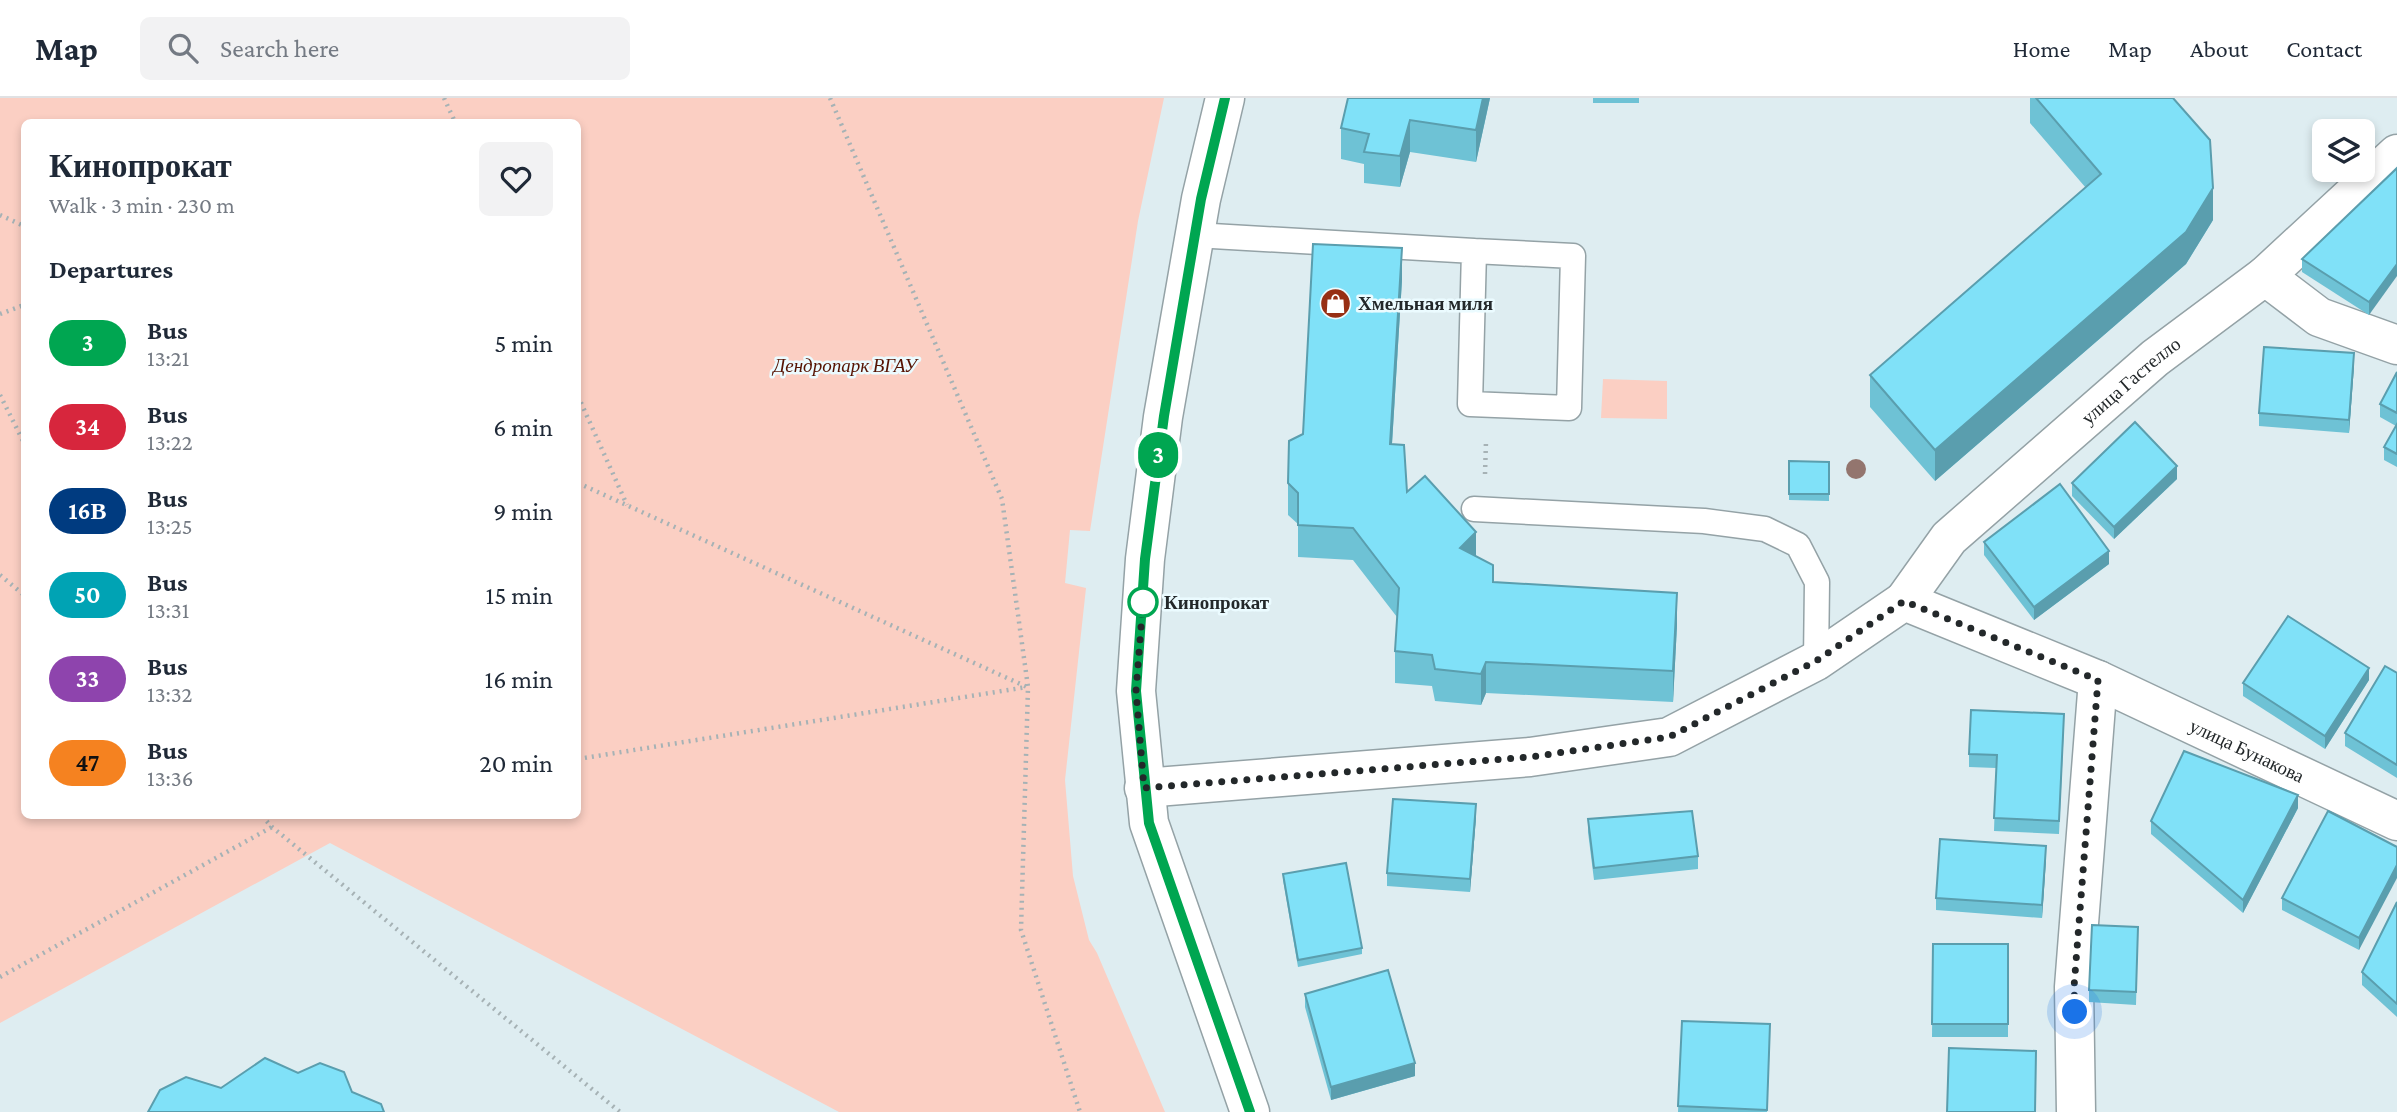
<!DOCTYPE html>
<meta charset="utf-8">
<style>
:root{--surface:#fff;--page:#f2f2f3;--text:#1f2937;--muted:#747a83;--line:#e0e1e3}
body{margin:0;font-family:"Crimson Pro",serif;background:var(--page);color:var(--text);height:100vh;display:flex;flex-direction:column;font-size:26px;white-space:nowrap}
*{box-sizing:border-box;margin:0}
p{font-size:23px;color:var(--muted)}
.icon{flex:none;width:38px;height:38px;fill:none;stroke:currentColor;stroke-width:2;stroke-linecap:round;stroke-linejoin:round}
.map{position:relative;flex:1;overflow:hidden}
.side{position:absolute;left:21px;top:21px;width:560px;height:700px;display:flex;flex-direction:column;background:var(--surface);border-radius:10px;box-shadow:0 4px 10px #0003}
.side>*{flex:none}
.badge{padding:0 14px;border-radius:23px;font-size:24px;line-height:46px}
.fabs{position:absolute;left:2312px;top:21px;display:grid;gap:14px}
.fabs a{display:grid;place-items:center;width:63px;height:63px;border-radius:10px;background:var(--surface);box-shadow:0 4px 10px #0003;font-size:35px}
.you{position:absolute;width:35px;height:35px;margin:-18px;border:5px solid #fff;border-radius:50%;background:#1a73e8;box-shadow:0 0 0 10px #1a73e833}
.map>.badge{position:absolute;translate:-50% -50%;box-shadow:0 0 0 4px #fff}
h2{padding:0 28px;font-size:26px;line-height:63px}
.round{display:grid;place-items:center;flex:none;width:74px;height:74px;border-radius:10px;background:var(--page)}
.summary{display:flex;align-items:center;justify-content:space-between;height:119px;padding:0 28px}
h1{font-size:33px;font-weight:700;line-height:52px}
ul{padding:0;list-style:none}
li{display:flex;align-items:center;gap:21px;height:84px;padding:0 28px}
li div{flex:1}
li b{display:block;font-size:26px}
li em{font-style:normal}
li .badge{min-width:77px;font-weight:700;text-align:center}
header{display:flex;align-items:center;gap:42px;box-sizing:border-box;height:98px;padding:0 35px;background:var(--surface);border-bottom:2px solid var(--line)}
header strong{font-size:33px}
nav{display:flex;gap:38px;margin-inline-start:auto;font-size:24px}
.search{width:490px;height:63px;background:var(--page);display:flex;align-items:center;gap:18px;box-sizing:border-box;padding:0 24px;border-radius:10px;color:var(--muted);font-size:26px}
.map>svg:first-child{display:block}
.green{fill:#fbcfc3;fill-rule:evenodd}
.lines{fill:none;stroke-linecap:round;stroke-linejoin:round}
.service-casing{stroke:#94a2a6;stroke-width:27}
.minor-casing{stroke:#94a2a6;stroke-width:41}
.secondary-casing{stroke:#94a2a6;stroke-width:41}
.path{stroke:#a6b2b5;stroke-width:4.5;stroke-dasharray:2 5;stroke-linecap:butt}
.service{stroke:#fff;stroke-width:24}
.minor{stroke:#fff;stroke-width:38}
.secondary{stroke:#fff;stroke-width:38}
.tree{fill:#93756e}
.wall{fill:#6ec2d5}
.shaded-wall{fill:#5a9eae}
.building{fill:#80e1f8;stroke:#5a9eae;stroke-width:2}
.line-casing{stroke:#fff;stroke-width:16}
.line{stroke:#00a651;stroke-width:10}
.walk{stroke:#23282a;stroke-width:7;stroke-dasharray:0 12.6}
.stop-dot{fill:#fff;stroke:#00a651;stroke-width:3.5}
.labels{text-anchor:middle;stroke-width:5;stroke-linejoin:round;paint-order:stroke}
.poi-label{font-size:19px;font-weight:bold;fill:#23282a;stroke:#ebfbff;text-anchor:start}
.park-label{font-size:19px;font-style:italic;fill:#561302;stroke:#ebfbff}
.street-label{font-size:19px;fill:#23282a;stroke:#ebfbff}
.stop-label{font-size:19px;font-weight:bold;fill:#23282a;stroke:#ebfbff;text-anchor:start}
</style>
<header>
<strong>Map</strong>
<div class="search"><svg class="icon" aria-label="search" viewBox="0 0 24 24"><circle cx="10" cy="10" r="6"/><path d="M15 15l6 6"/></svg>Search here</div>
<nav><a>Home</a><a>Map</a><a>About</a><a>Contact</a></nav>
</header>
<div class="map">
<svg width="2397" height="1014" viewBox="0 0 2397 1014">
<rect width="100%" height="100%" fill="#deedf1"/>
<g class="green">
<path d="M0 0H1164L1138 123 1090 433 1070 432 1065 485 1086 490 1065 682 1073 778 1089 842 1097 855 1165 1014H839L330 745 0 925ZM24 24H578V718H24Z"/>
<polygon points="1603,281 1667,283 1667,321 1601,320"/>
</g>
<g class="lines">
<defs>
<g id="service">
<polyline points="1195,137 1474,153 1470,306 1569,310 1573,158 1474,153"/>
<polyline points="1474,411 1704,423 1765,431 1798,447 1817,484 1816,563"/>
</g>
<g id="minor">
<polyline points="2265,178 2397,56"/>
<path id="s1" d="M1904 503 1949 440 2155 260 2265 178 2319 219 2397 247"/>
<path id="s2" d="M1144 690 1530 659 1669 639 1816 563 1904 503 2098 582 2397 723"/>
<polyline points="2076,1014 2074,889 2098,582"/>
</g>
<polyline id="secondary" points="1225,0 1201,101 1163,319 1145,461 1136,593 1149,725 1250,1014"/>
</defs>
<use href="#service" class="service-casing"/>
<use href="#minor" class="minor-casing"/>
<use href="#secondary" class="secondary-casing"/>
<g class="path">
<polyline points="444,0 455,24"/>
<polyline points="830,0 1002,401 1028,589 1021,832 1080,1014"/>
<polyline points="0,117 24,128"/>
<polyline points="0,216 24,207"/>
<polyline points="0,297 24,345"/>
<polyline points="578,298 627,407"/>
<polyline points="1485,376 1486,343"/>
<polyline points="578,385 1027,589"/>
<polyline points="0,477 24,497"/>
<polyline points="578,661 1027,589"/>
<polyline points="262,718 272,729 620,1014"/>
<polyline points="0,879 272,729"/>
</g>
<use href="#service" class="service"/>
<use href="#minor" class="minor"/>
<use href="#secondary" class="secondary"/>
</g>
<circle class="tree" cx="1856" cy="371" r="10"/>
<g class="wall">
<polygon points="1348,0 1490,0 1476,64 1410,54 1400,89 1364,85 1364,66 1341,61 1341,30"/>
<rect x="1593" y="0" width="46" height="5"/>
<polygon points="2030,0 2173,0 2213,122 2186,166 1935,383 1870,309 1870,277 2086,90 2030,25"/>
<polygon points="2397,70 2369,217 2302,174 2302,161"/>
<polygon points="1402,182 1392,346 1407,394 1476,459 1493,484 1677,527 1673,604 1486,595 1481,607 1435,603 1432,588 1395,585 1395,553 1397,519 1353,462 1298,459 1298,426 1288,417 1288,385 1303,336"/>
<polygon points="2354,268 2349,335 2259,328 2259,315"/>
<polygon points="2397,274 2397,369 2384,362 2384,349 2396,328 2380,319 2380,306"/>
<polygon points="1789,363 1829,364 1829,403 1789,402"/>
<polygon points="2177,381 2114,441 2072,398 2072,385"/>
<polygon points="1984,444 2109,466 2034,522 1984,457"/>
<polygon points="2397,575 2397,680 2345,648 2345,635"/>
<polygon points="2369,582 2325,651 2243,598 2243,585"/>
<polygon points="2064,628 2059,736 1994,733 1996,670 1969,669 1969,656"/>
<polygon points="2298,710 2243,815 2151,736 2151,723"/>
<polygon points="1476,719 1470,794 1387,788 1387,775"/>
<polygon points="1588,721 1698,758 1698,771 1594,782 1588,734"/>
<polygon points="2397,749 2359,852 2282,812 2282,800"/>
<polygon points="2046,761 2042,820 1936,812 1936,800"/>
<polygon points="1283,776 1362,850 1362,856 1298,869 1283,782"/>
<polygon points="2397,804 2397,919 2362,887 2362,874"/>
<polygon points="2138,829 2136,907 2089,904 2089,892"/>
<polygon points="1933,846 2008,846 2008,939 1932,939"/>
<polygon points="1305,896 1415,978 1331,1002 1305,909"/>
<polygon points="1682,923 1770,939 1767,1014 1678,1014"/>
</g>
<g class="shaded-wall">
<polygon points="1483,0 1490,0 1476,64 1476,32"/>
<polygon points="1410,22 1410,54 1400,89 1400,58"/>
<polygon points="2213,90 2213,122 2186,166 1935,383 1935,352"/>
<polygon points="1402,150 1402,182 1390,378 1390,346"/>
<polygon points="2397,166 2397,178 2369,217 2369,204"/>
<polygon points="2354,255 2354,268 2349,335 2349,322"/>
<polygon points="2177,368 2177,381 2114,441 2114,429"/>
<polygon points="1476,434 1476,466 1460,450"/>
<polygon points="2109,453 2109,466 2034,522 2034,509"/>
<polygon points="1677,495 1677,527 1673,604 1673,573"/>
<polygon points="1486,564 1486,595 1481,607 1481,576"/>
<polygon points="2369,570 2369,582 2325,651 2325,638"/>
<polygon points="2298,697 2298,710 2243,815 2243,802"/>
<polygon points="1476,706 1476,719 1470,794 1470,781"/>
<polygon points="2046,748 2046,761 2042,820 2042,807"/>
<polygon points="2397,767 2397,780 2359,852 2359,840"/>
<polygon points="1415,965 1415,978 1331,1002 1331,989"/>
</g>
<g class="building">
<polygon points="1348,0 1483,0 1476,32 1410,22 1400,58 1364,54 1369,36 1341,30"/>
<polygon points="2036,0 2173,0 2210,42 2213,90 2186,134 1935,352 1870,277 2101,76"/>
<polygon points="2397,70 2397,166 2369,204 2302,161"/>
<polygon points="1313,146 1402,150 1390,346 1404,347 1407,394 1425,378 1476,434 1460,450 1493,467 1493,484 1677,495 1673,573 1486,564 1481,576 1435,571 1432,557 1395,553 1399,490 1353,430 1298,427 1298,395 1288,385 1289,343 1303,336"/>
<polygon points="2264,249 2354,255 2349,322 2259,315"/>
<polygon points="2397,274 2397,315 2380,306"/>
<polygon points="2135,324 2177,368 2114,429 2072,385"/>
<polygon points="2397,326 2397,356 2384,349"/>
<polygon points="1789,363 1829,364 1829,396 1789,396"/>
<polygon points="2060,386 2109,453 2034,509 1984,444"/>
<polygon points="2288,518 2369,570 2325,638 2243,585"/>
<polygon points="2385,568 2397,575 2397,667 2345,635"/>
<polygon points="1971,612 2064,616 2059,723 1994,720 1997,657 1969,656"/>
<polygon points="2184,653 2298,697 2243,802 2151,723"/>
<polygon points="1393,701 1476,706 1470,781 1387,775"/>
<polygon points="1692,713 1698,758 1594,770 1588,721"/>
<polygon points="2328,713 2397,749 2397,767 2359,840 2282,800"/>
<polygon points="1940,741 2046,748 2042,807 1936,800"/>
<polygon points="1346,765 1362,850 1298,862 1283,776"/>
<polygon points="2397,804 2397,906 2362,874"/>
<polygon points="2092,827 2138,829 2136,894 2089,892"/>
<polygon points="1933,846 2008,846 2008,926 1932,926"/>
<polygon points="1388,872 1415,965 1331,989 1305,896"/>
<polygon points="1682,923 1770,926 1767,1012 1678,1008"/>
<polygon points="1949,950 2036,953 2035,1014 1947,1014"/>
<polygon points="265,960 298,975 320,965 344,974 352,994 381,1006 384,1014 148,1014 160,992 186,979 221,990"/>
</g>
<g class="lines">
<defs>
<polyline id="line" points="1225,0 1201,101 1164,318 1145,461 1136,593 1149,725 1250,1014"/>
</defs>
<use href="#line" class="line-casing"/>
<use href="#line" class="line"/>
<polyline class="walk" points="1143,504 1136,593 1144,690 1530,659 1669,639 1816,563 1904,503 2098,582 2074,889 2075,914"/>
</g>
<defs>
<symbol id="shop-disc" viewBox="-11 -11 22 22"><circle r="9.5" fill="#972f14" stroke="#ebfbff"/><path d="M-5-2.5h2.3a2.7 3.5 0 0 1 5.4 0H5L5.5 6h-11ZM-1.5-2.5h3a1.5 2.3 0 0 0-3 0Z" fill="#fff"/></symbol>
</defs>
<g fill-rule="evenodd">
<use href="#shop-disc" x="1318" y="188" width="35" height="35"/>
</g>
<circle class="stop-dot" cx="1143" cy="504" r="14"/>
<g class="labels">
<g class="poi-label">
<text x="1358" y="212">Хмельная миля</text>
</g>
<g class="park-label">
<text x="845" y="274">Дендропарк ВГАУ</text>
</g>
<g class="street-label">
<text dy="7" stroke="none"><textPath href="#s1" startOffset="318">улица Гастелло</textPath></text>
<text dy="7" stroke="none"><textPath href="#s2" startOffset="1174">улица Бунакова</textPath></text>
</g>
<g class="stop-label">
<text x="1164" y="511">Кинопрокат</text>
</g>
</g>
</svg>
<div class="fabs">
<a><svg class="icon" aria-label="layers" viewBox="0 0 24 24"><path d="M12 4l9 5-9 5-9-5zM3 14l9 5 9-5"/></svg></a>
</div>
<div class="you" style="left:2075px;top:914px"></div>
<b class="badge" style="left:1158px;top:357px;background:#00a651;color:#fff">3</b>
<section class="side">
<div class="summary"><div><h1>Кинопрокат</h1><p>Walk · 3 min · 230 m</p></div><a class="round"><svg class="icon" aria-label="heart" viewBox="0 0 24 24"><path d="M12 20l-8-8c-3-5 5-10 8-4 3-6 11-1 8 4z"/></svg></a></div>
<h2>Departures</h2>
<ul>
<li><span class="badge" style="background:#00a651;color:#fff">3</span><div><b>Bus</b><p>13:21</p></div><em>5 min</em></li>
<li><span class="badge" style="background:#d7263d;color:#fff">34</span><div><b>Bus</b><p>13:22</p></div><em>6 min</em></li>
<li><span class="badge" style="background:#003b80;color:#fff">16В</span><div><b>Bus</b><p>13:25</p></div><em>9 min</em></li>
<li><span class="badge" style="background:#00a3b4;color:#fff">50</span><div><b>Bus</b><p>13:31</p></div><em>15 min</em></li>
<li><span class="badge" style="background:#8e44ad;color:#fff">33</span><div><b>Bus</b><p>13:32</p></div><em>16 min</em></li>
<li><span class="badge" style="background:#f58220;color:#111">47</span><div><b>Bus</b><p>13:36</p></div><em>20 min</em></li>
</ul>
</section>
</div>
